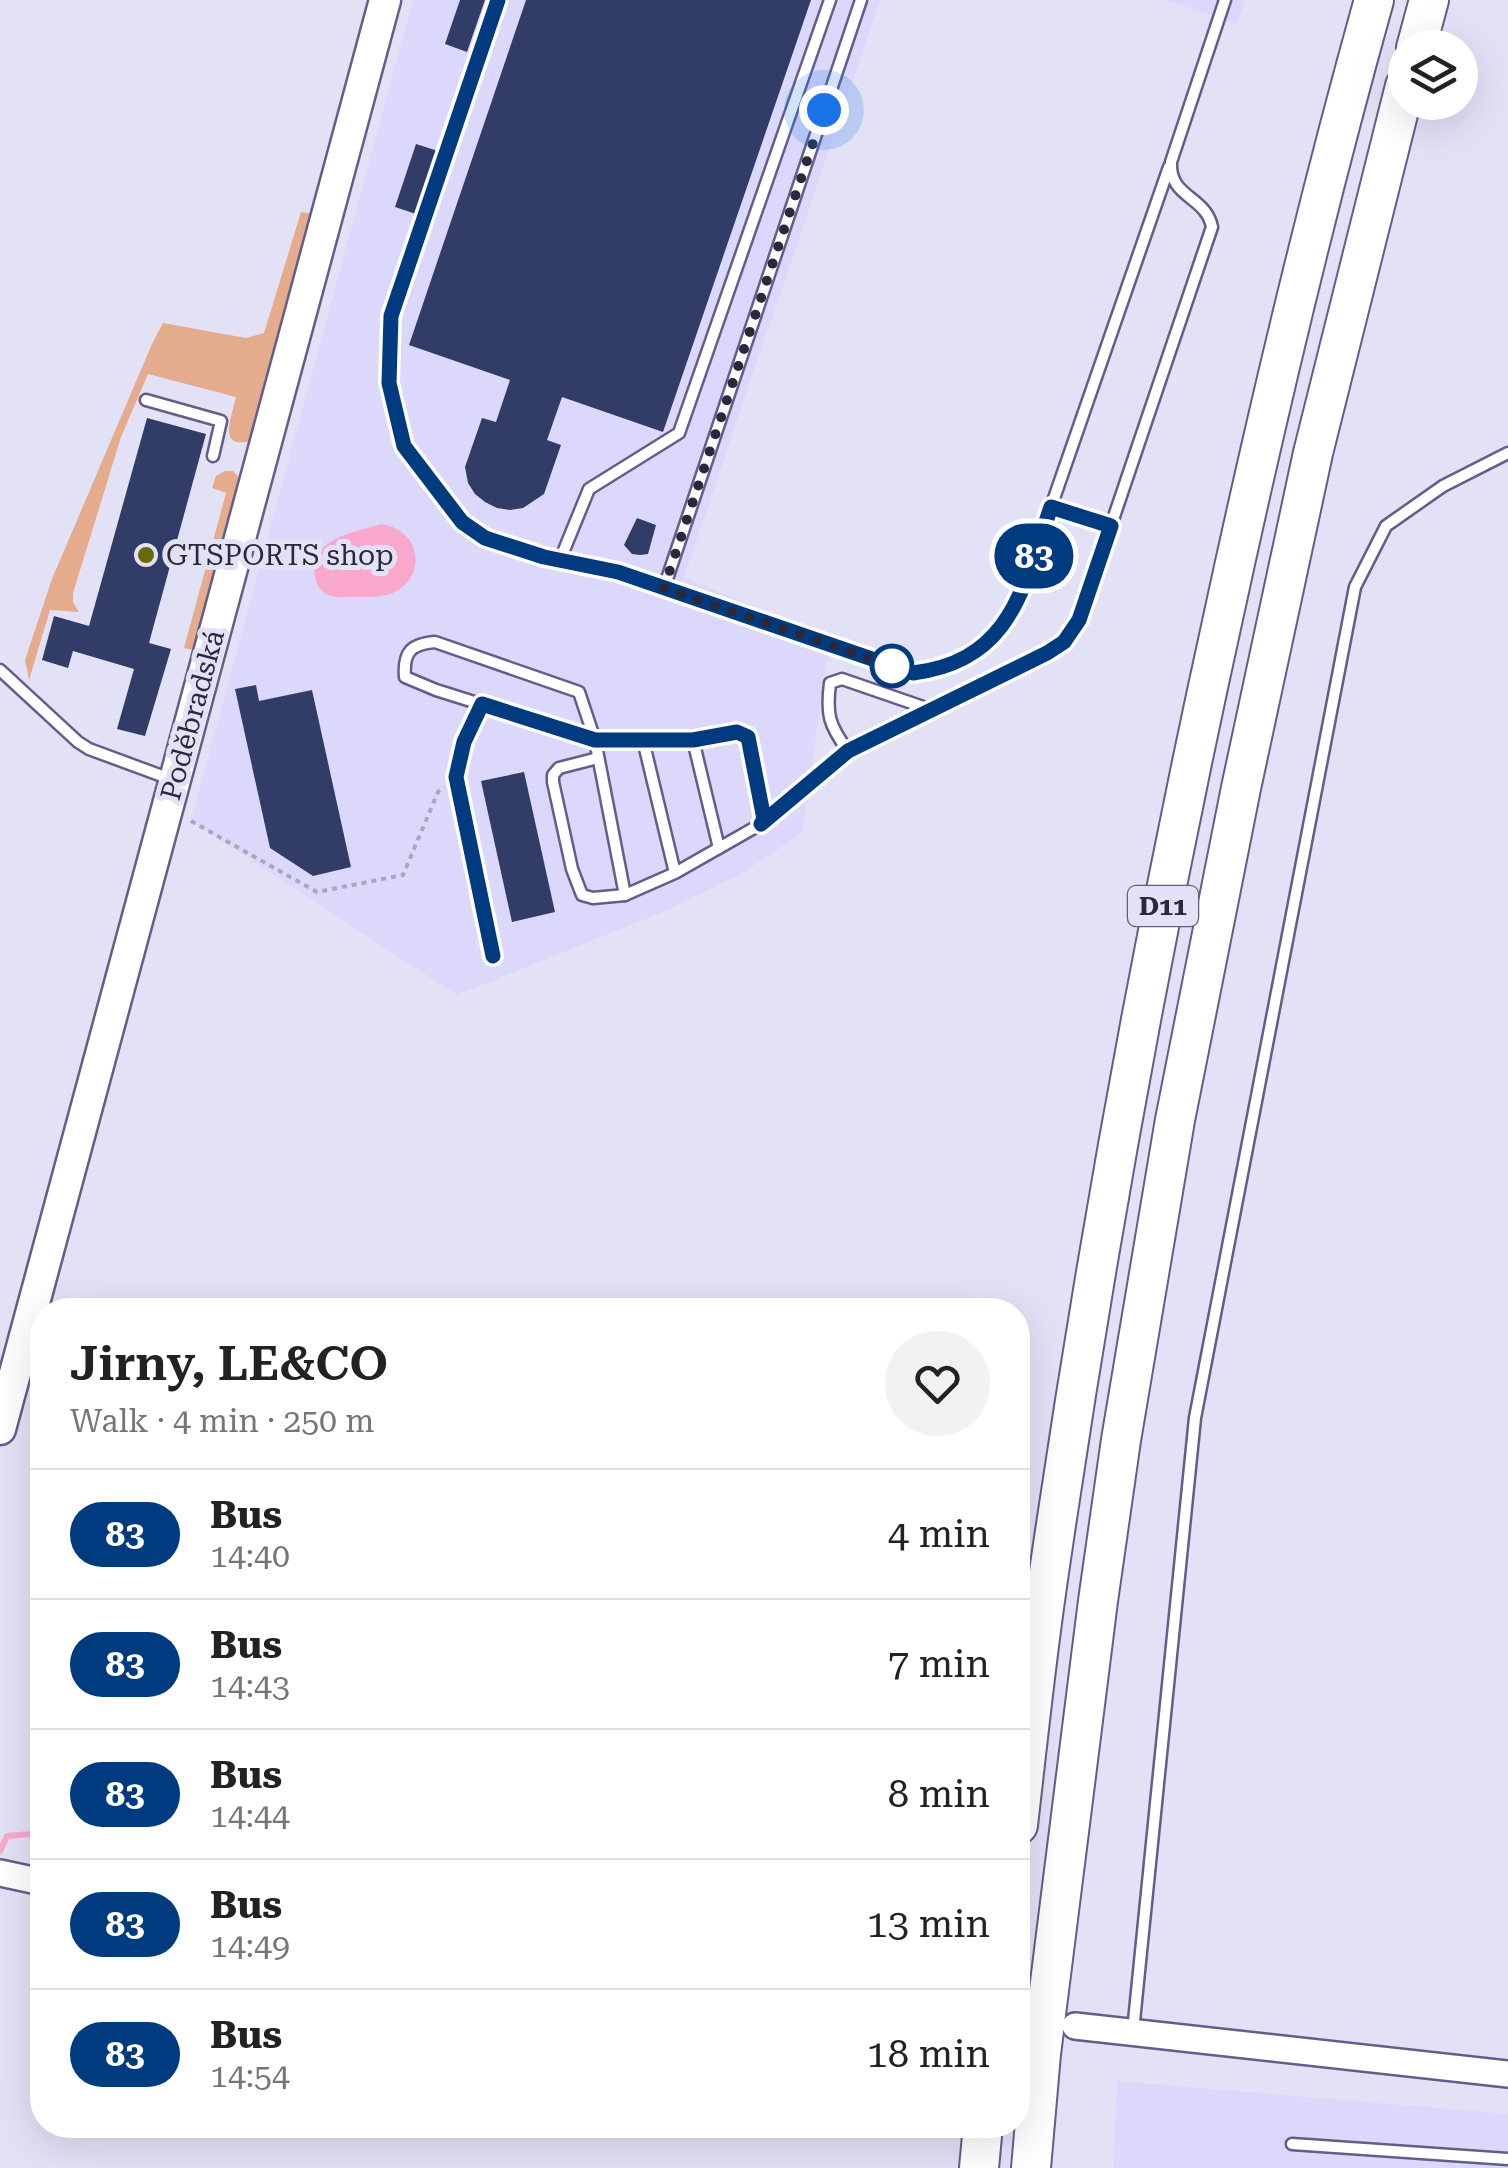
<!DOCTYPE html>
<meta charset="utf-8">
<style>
:root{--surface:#fff;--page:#f2f2f2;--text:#222;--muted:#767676;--line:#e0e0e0}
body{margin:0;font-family:"Roboto Serif",serif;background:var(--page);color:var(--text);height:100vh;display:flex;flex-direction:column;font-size:38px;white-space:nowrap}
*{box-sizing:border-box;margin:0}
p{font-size:32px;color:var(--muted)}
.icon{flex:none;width:55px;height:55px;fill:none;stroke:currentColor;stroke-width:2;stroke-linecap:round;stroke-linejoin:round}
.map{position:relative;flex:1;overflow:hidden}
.details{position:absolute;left:30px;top:1298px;width:1000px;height:840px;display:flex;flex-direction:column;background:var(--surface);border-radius:40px;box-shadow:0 10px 40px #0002}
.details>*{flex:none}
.badge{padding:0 20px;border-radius:32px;font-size:35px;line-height:65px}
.controls{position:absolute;left:1388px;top:30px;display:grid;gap:20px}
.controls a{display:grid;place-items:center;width:90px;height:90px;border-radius:50%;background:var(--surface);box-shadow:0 10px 40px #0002;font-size:50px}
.you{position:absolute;width:50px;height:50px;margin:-25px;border:8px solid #fff;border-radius:50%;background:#1a73e8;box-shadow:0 0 0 15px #1a73e833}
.map>.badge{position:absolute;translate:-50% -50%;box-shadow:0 0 0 5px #fff}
.round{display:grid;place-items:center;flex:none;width:105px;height:105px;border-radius:52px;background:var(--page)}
.overview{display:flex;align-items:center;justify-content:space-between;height:170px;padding:0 40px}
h1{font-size:48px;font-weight:600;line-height:75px}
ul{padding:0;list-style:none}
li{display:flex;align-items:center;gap:30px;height:130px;padding:0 40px;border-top:2px solid var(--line)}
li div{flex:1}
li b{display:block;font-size:38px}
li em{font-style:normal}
li .badge{min-width:110px;font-weight:700;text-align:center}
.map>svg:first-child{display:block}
.built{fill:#dcd8fc}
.green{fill:#e4ac8d}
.water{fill:#f9a8cd}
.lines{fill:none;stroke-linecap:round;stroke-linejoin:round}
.stream{stroke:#f9a8cd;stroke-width:6}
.building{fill:#313d66}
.service-casing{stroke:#645d8b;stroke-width:15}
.tertiary-casing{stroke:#645d8b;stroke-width:30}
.secondary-casing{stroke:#645d8b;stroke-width:35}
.motorway-casing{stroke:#645d8b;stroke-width:42}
.path{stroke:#a9a7bc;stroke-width:4;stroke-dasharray:5 5;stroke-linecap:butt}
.service{stroke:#fff;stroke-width:10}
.tertiary{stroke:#fff;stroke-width:25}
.secondary{stroke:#fff;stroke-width:30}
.motorway{stroke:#fff;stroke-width:38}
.line-casing{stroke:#fff;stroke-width:22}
.line{stroke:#003b80;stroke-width:15}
.walk{stroke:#2b283c;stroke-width:10;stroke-dasharray:0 18}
.poi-dot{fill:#686907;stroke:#e3e1f6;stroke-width:4}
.stop-dot{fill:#fff;stroke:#003b80;stroke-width:5}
.labels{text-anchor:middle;stroke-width:10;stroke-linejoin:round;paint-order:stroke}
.shield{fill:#e3e1f6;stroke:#626074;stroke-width:2.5}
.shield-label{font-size:25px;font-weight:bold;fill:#2b283c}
.poi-label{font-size:28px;fill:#2b283c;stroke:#e3e1f6;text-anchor:start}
.street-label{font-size:28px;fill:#2b283c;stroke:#e3e1f6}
</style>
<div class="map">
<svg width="1508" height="2168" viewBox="0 0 1508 2168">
<rect width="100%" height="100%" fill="#e3e1f6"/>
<g class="built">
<polygon points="413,0 880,0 684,577 830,638 802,833 741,874 658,914 457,995 191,821"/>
<polygon points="1166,0 1245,0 1237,24"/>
<polygon points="1117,2081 1508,2114 1508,2168 1113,2168"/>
</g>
<g class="green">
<path d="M301 212 315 214 255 440C216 451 231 420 236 397L148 374 121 437 73 593V602L79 612 50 610 29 680 25 660 52 579 152 344 163 323 246 338 264 333Z"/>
<polygon points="225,471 233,471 243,482 198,651 184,648 226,493 212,488 216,476"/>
</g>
<path class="water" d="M381 524C424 530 427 581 390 594 379 598 363 597 351 597 344 597 335 598 328 595 308 585 312 554 329 543 343 533 364 529 381 524Z"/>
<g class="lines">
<polyline class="stream" points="0,1851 7,1836 42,1833"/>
</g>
<g class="building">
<polygon points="460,0 485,0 467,52 445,44"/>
<polygon points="526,0 811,0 663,432 562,397 547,440 561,445 544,494 523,508 510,510 497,508 485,502 475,494 468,483 465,467 482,418 496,422 510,380 409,345"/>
<polygon points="416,144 438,151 416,214 395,207"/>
<polygon points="147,418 206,434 149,643 171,649 145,736 117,729 134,669 73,651 68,668 42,660 54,616 89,626"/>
<polygon points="637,518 656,525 648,554 640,555 632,554 624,545"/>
<polygon points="256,685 259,701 312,690 351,867 313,876 270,848 235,689"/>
<polygon points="524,772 555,912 512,922 481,781"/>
</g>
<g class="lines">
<defs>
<g id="service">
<path d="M498 0 391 316 389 383 404 445 461 522 485 538 544 557 618 573 913 673C1012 661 1023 587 1051 507"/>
<polyline points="146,400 221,421 213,456"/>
<polyline points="1111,526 1051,507 1169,167"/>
<polyline points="560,560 589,489 679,433 830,0"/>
<polyline points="664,588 861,0"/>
<polyline points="0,670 78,742 89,749 173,780"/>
<polyline points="482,704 465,742 456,777 493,956"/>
<path d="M643 740 675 873 625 895 595 740 579 692 435 642C411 644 403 652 405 677L436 690 595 740H693L737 732 748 737 764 819 761 824 675 873"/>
<polyline points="693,740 719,848"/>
<path d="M848 751C829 725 826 715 830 683L842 679 932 710"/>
<polyline points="598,758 559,768 553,775 553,782 572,869 582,895 593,898 625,895"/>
<path d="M762 824 848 751 1047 653C1061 643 1071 635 1079 620L1212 227C1206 196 1169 198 1171 162L1225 0"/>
<polyline points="1133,2031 1195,1418 1355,587 1386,526 1443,486 1508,453"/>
<polyline points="1292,2144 1508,2159"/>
</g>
<g id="tertiary">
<polyline points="0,1873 42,1882"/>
<polyline points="1075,2026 1508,2074"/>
</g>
<polyline id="secondary" points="0,1429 385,0"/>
<g id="motorway">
<polyline points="1416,48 1429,0"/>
<path d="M1018 1825C1027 1747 1035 1670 1046 1593 1093 1266 1152 940 1223 618 1268 410 1317 204 1374 0"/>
<polyline points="979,2168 983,2125"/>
<polyline points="1031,2168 1041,2054 1098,1601 1121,1440 1175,1120 1241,788 1313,453 1405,86"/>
</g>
</defs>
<use href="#service" class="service-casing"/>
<use href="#tertiary" class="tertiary-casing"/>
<use href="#secondary" class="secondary-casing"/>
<use href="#motorway" class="motorway-casing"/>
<polyline class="path" points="191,821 317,892 403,875 438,792 444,787"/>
<use href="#service" class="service"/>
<use href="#tertiary" class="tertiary"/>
<use href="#secondary" class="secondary"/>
<use href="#motorway" class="motorway"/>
</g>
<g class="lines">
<defs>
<path id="line" d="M493 956 456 777 464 742 482 704 595 740H693L737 732 748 737 764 819 761 824 848 751 1047 653 1064 642 1079 620 1111 526 1051 507C1023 587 1012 661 913 673L618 572 544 557 485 538 462 522 404 446 389 383 391 316 498 0"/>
</defs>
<use href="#line" class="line-casing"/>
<use href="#line" class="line"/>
<polyline class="walk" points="824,110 664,588 892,666"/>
</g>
<circle class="poi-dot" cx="146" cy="555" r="10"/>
<circle class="stop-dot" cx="892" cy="666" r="20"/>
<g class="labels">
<rect class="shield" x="1128" y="886" width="70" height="40" rx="8"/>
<g class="shield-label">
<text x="1163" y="915">D11</text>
</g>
<g class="poi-label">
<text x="166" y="565">GTSPORTS shop</text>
</g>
<g class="street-label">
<text transform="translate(192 715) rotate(-75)" y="10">Poděbradská</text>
</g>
</g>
</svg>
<div class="controls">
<a><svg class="icon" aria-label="layers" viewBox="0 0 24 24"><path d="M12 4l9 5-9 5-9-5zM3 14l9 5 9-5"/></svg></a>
</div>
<div class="you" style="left:824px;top:110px"></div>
<b class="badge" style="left:1034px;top:556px;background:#003b80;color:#fff">83</b>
<section class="details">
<div class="overview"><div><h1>Jirny, LE&amp;CO</h1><p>Walk · 4 min · 250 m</p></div><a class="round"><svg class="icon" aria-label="heart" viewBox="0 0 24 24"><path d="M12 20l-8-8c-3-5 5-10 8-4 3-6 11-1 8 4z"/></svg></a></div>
<ul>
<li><span class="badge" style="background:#003b80;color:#fff">83</span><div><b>Bus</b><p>14:40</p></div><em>4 min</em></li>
<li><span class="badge" style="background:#003b80;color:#fff">83</span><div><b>Bus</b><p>14:43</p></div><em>7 min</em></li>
<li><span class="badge" style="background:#003b80;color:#fff">83</span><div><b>Bus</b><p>14:44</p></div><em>8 min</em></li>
<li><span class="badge" style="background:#003b80;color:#fff">83</span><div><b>Bus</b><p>14:49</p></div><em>13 min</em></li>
<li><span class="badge" style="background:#003b80;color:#fff">83</span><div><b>Bus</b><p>14:54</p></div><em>18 min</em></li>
</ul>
</section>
</div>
